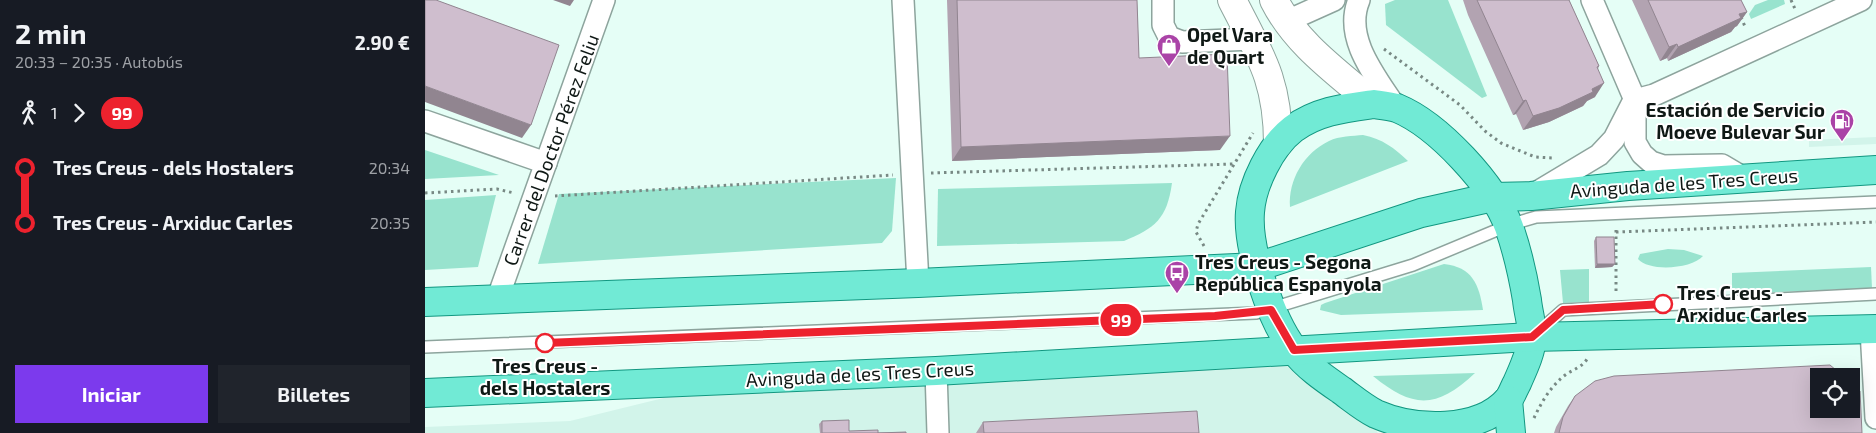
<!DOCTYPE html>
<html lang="es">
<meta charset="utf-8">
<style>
:root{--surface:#171b24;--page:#20242c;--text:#f1f3f6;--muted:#9ea1a6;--accent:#7c3aed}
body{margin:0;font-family:"Exo 2",sans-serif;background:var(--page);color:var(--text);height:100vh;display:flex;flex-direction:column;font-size:19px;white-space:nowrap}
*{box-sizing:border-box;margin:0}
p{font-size:16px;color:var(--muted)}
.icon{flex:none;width:28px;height:28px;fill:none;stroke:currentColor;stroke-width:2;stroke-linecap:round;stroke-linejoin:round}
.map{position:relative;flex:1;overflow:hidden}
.details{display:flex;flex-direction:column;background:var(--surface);width:425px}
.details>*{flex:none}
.badge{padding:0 10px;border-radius:16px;font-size:18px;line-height:32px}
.buttons{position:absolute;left:1385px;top:368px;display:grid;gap:10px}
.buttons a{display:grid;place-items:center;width:50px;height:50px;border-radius:0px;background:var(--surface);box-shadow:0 5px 20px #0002;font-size:25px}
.map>.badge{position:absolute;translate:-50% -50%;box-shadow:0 0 0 2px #fff}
.legs{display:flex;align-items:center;gap:8px;height:55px;padding:0 15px;font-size:16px}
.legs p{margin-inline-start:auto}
.summary{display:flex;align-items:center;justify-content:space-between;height:85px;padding:0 15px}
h1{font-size:28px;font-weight:700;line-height:38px}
.button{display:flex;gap:10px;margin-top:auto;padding:10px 15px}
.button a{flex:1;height:58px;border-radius:0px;background:var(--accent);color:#fff;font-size:20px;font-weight:700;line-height:58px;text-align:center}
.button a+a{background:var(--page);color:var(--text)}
ul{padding:0 15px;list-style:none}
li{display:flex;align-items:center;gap:18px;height:55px;font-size:19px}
li i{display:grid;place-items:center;width:8px;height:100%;margin:0 6px;background:currentColor}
li i::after{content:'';width:12px;height:12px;margin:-6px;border:4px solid;border-radius:50%;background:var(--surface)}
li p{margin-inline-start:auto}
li:first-child i{background:linear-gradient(#0000 50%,currentColor 0)}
li:last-child i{background:linear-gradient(currentColor 50%,#0000 0)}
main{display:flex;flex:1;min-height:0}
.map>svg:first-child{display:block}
.built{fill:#d2f4ea}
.green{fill:#98e3ce}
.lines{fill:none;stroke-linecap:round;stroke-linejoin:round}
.service-casing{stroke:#8da49d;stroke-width:14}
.minor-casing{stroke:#8da49d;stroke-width:24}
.secondary-casing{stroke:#8da49d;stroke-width:30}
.primary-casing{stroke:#129780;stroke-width:30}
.path{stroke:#788984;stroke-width:3;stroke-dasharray:2.5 4;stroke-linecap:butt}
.service{stroke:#fff;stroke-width:11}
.minor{stroke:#fff;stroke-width:21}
.secondary{stroke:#fff;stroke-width:28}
.primary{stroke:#71ead5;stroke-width:28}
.wall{fill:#b2a3b1}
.shaded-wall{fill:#918590}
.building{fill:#cfbece;stroke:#918590}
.line-1-casing{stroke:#fff;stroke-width:11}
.line-1{stroke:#ed222e;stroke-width:8}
.stop-1-dot{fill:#fff;stroke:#ed222e;stroke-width:2.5}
.labels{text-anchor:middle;stroke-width:4;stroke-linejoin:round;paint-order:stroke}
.poi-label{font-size:19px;font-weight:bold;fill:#0f1815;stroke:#fff;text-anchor:start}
.street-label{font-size:19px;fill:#0f1815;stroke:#fff}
.stop-label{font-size:19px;font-weight:bold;fill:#0f1815;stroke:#fff;text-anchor:start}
</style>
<main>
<section class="details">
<div class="summary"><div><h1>2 min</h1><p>20:33 – 20:35 · Autobús</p></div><b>2.90 €</b></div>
<div class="legs"><svg class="icon" aria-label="walk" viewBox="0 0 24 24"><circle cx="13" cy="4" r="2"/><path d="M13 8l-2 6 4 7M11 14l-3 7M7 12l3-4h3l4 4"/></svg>1<svg class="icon" aria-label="forward" viewBox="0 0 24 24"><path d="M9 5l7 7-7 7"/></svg><b class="badge" style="background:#ed222e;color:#fff">99</b></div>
<ul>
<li><i style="color:#ed222e"></i><b>Tres Creus - dels Hostalers</b><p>20:34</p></li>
<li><i style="color:#ed222e"></i><b>Tres Creus - Arxiduc Carles</b><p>20:35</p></li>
</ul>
<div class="button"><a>Iniciar</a><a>Billetes</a></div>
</section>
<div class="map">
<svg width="1451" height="433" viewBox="0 0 1451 433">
<rect width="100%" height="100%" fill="#e5fef6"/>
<g class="built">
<polygon points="1451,137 1451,144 1384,147 1384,140"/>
<polygon points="862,355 938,413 953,433 0,433 0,427 145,421 373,365"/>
</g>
<g class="green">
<polygon points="970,0 1023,0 1062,96 1057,98 961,25 960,4"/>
<polygon points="1343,0 1359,0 1360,4 1326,19 1324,14 1330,5"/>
<path d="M938 135C958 139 969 148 983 161L865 207C863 180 879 153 904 141 914 136 928 136 938 135Z"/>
<polygon points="0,150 74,175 0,179"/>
<polygon points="471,178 467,231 457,243 113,264 134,194"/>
<path d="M747 183C742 219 730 228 699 241L512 246 513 189Z"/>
<polygon points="71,195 53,267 0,270 0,200"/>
<path d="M1243 249 1259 250 1278 256C1267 269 1224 272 1213 259L1215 254Z"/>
<path d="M1019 264C1047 267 1054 284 1058 310L916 315 895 310 896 305 900 303Z"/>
<polygon points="1446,267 1447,288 1307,294 1307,273"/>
<polygon points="1164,269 1164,302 1138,303 1135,270"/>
<path d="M1050 373C1012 409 988 409 948 376Z"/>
</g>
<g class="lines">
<defs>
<g id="service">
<polyline points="1112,333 1138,310 1451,294"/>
<polyline points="0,347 831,313 988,265 1084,225 1111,217 1451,202"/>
</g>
<g id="minor">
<polyline points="478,0 493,283"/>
<polyline points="738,0 738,25 744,37 757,42 827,39"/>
<path d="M934 0C918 38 951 77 971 108"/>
<polyline points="1167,0 1210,100 1210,142 1217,154 1226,162 1238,166 1297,165 1319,178"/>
<polyline points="860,22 909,0"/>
<polyline points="1210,100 1229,95 1436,0"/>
<polyline points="0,121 121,163"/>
<polyline points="1109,194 1174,155 1189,139 1208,102"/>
<polyline points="72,300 179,0"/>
<polyline points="1446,330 1451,418"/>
<polyline points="511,371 513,433"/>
</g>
<g id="secondary">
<path d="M807 0C835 55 853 80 853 144"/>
<path d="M849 0C871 44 912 72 949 104"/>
</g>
<g id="primary">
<path d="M949 104C956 105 965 106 972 108 1013 125 1069 185 1084 227 1092 250 1098 276 1102 300 1103 312 1108 327 1107 338 1106 353 1098 369 1092 383 1089 388 1087 395 1083 400 1054 433 990 431 951 414 939 408 927 398 916 390 900 379 881 366 869 350 846 320 822 249 825 212 827 184 846 146 868 129 892 111 920 108 949 104Z"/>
<polyline points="0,302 493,283 832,267 996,213 1068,197 1106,196 1203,186 1451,170"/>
<polyline points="0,393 511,371 1107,337 1451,329"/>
<polyline points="1083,400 1086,433"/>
</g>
</defs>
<use href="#service" class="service-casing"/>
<use href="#minor" class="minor-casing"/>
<use href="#secondary" class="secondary-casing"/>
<use href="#primary" class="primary-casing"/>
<g class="path">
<polyline points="1366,0 1370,9"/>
<polyline points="1316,17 1321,29"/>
<polyline points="959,49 1035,105 1060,131 1076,143 1110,157 1129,158"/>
<polyline points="506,173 809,164"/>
<polyline points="0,193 72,189 89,193"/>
<polyline points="130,196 468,175"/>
<polyline points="1191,230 1191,293"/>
<polyline points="1191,232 1451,222"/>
<polyline points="779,246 771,232 773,224 828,133"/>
<path d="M1109 418C1117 401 1127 384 1143 373 1150 369 1158 366 1162 359"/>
</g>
<use href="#service" class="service"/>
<use href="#minor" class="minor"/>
<use href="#secondary" class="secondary"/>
<use href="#primary" class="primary"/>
</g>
<g class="wall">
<polygon points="522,0 712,0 714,58 795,150 527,161"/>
<polygon points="1038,0 1144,0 1174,66 1173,69 1170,97 1162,101 1158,106 1124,122 1098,130 1091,114 1088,115 1043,15"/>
<polygon points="1207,0 1316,0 1322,12 1312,26 1310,27 1306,32 1243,61 1242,58 1235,61"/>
<polygon points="1171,237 1190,264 1187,267 1170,268 1169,241"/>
<polygon points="1150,396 1437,433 1129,433 1131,427 1143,406"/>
<polygon points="397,421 424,431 453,433 481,433 395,433 394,424"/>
<polygon points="558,422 774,433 551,433"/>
</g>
<g class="shaded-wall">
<polygon points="128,0 149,0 145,6"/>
<polygon points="1322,12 1312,26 1310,27 1306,32 1243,61 1253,47 1314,14"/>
<polygon points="1252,44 1242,58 1235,61 1244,47"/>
<polygon points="1179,83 1170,97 1162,101 1158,106 1124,122 1098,130 1108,116"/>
<polygon points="0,86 106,125 97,138 0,102"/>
<polygon points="1101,100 1091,114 1088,115 1098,101"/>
<polygon points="805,136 795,150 527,161 536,147"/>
<polygon points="1172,264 1190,264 1187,267 1170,268"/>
</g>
<g class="building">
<polygon points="0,0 11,0 134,45 106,125 0,86"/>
<polygon points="532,0 712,0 714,58 802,54 805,136 536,147"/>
<polygon points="1052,0 1144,0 1174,66 1172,67 1179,83 1167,89 1168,92 1134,108 1108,116 1101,100 1098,101"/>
<polygon points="1223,0 1316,0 1322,12 1314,14 1316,18 1253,47 1252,44 1244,47"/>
<polygon points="1171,237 1189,237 1190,264 1172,264"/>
<polygon points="1405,365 1418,376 1394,376 1394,409 1426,409 1426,384 1435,391 1437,433 1134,433 1138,417 1150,396 1170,381 1189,376"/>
<polygon points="772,411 774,433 559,433 558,422"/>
<polygon points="424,420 424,431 453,430 453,433 481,432 481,433 397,433 397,421"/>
</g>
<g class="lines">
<defs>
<polyline id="line-1" points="120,343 790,316 846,310 869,350 1107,337 1138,310 1238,304"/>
</defs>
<use href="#line-1" class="line-1-casing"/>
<use href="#line-1" class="line-1"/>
</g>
<defs>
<symbol id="shop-pin" viewBox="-11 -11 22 30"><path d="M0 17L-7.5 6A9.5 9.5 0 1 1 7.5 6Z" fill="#aa43a7" stroke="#fff"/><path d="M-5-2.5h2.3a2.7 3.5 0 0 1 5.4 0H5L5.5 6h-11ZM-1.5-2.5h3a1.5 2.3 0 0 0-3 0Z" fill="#fff"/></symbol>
<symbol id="fuel-pin" viewBox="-11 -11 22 30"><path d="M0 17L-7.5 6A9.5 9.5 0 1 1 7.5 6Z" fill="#aa43a7" stroke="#fff"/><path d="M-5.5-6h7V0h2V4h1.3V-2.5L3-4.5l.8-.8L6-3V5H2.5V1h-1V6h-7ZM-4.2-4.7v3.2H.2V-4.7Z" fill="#fff"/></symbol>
<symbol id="bus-pin" viewBox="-11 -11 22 30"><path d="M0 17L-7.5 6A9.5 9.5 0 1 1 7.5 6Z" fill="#aa43a7" stroke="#fff"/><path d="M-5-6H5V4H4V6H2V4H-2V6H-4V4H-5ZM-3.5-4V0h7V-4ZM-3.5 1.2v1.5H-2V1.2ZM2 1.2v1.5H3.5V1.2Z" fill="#fff"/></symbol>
</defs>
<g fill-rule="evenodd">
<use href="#shop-pin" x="730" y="32" width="28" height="38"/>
<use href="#fuel-pin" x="1403" y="107" width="28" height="38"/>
<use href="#bus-pin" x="738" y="259" width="28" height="38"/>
</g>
<g class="stop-1-dot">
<circle cx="1238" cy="304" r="9"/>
<circle cx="120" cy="343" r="9"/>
</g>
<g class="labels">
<g class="poi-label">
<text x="762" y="42">Opel Vara<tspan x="762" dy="22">de Quart</tspan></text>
<text x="1400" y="117" text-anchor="end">Estación de Servicio<tspan x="1400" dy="22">Moeve Bulevar Sur</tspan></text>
<text x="770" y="269">Tres Creus - Segona<tspan x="770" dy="22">República Espanyola</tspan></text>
</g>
<g class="street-label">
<text transform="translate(126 150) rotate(-70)" y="7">Carrer del Doctor Pérez Feliu</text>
<text transform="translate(1259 183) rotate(-4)" y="7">Avinguda de les Tres Creus</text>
<text transform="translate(435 374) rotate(-3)" y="7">Avinguda de les Tres Creus</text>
</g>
<g class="stop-label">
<text x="1252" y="300">Tres Creus -<tspan x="1252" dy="22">Arxiduc Carles</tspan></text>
<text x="120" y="373" text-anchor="middle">Tres Creus -<tspan x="120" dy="22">dels Hostalers</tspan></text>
</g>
</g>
</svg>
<div class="buttons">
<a><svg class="icon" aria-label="locate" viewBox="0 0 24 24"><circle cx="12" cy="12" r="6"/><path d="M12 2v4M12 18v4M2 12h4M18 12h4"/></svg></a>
</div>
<b class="badge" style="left:696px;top:320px;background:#ed222e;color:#fff">99</b>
</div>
</main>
